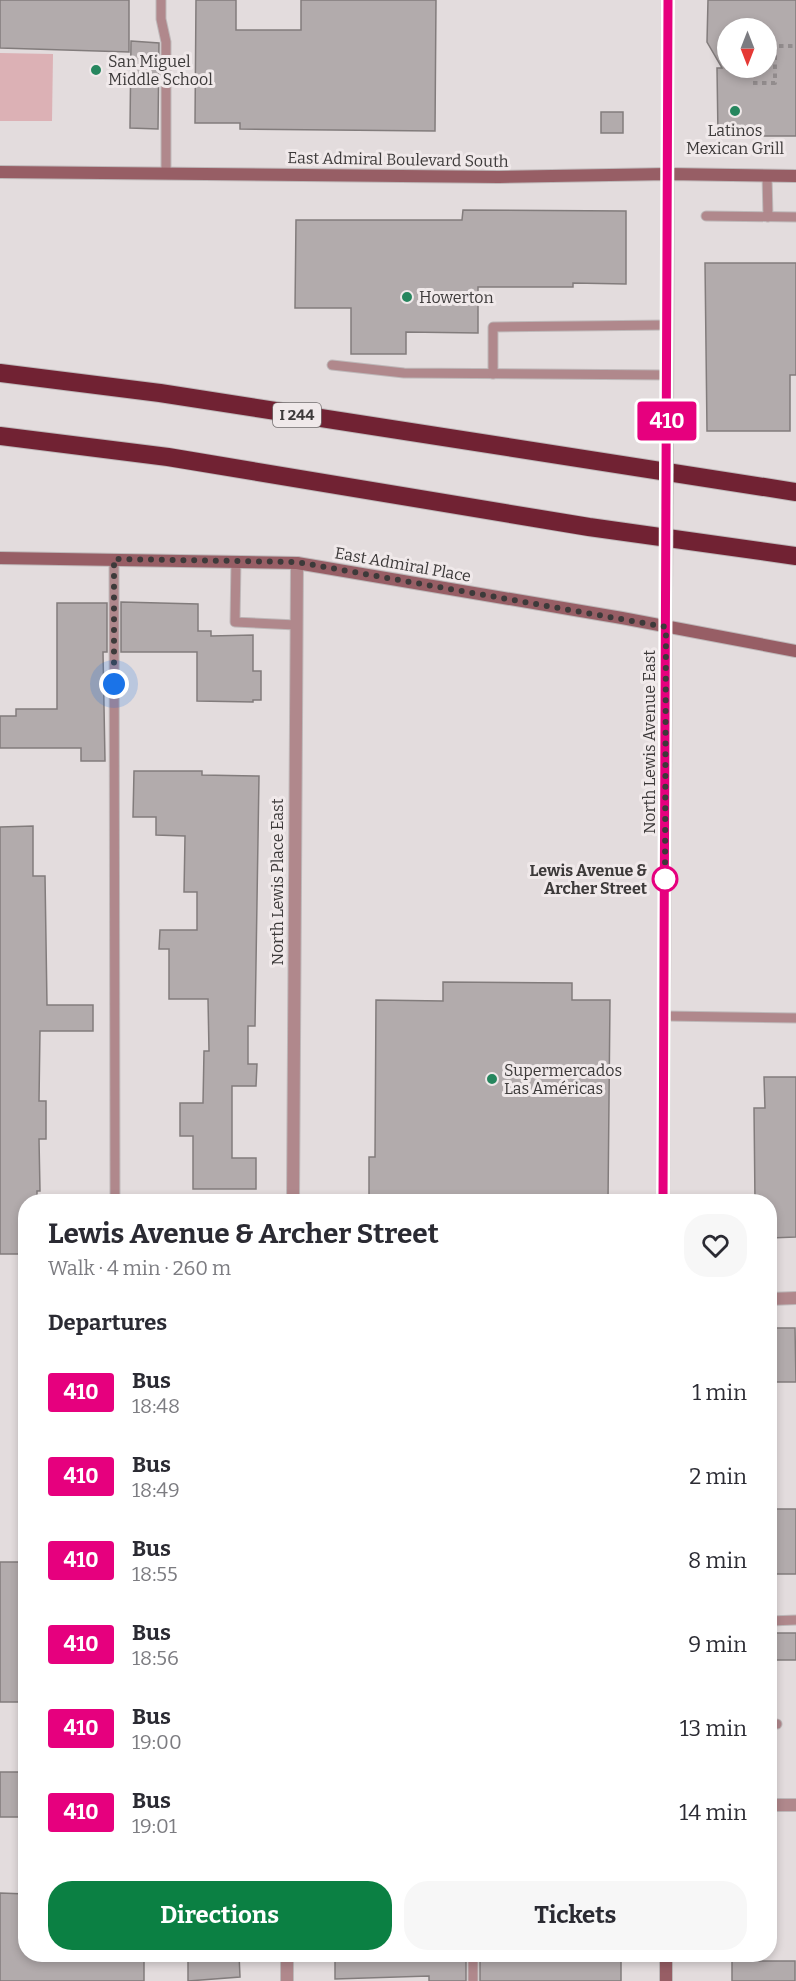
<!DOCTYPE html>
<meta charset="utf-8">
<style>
:root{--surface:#fff;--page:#f7f7f7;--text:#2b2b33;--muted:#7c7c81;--accent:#0b8043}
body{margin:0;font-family:Bitter,serif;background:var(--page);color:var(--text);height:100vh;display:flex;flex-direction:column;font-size:22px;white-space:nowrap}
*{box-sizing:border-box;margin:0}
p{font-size:20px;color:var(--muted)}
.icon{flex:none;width:33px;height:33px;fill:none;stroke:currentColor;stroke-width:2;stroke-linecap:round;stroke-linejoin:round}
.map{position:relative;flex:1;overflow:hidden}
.details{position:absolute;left:18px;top:1194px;width:759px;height:768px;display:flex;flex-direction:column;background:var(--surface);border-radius:24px;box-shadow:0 3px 9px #0003}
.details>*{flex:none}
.badge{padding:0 12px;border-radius:4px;font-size:21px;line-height:39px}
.needle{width:39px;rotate:180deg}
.controls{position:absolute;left:717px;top:18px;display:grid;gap:12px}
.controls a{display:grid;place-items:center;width:60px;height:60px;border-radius:50%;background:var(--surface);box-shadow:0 3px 9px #0003;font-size:30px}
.you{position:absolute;width:30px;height:30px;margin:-15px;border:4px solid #fff;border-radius:50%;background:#1a73e8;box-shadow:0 0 0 9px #1a73e833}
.map>.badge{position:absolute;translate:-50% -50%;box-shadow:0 0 0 3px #fff}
h2{padding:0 30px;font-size:22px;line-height:54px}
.round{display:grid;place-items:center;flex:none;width:63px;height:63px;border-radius:24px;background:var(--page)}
.overview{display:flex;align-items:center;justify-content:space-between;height:102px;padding:0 30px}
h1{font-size:28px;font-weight:700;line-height:45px}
.button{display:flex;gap:12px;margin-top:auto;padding:12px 30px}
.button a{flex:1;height:69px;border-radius:24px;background:var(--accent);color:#fff;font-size:24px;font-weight:700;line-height:69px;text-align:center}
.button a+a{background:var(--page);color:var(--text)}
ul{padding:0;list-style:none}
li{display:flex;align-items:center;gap:18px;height:84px;padding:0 30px}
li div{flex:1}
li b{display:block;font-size:22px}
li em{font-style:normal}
li .badge{min-width:66px;font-weight:700;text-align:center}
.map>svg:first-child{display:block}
.green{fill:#dcb1b5}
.building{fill:#b2abac;stroke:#827c7c;stroke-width:1.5;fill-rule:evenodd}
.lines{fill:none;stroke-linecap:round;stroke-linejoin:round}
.service-casing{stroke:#beb8b9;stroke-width:11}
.minor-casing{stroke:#beb8b9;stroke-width:14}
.secondary-casing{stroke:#beb8b9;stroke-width:14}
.motorway-casing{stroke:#beb8b9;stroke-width:20}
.path{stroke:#928c8d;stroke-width:4;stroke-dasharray:4.5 4.5;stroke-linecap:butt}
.service{stroke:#b0888c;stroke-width:9}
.minor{stroke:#b0888c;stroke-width:12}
.secondary{stroke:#975e65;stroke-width:12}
.motorway{stroke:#712233;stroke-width:18}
.secondary-bridge-casing{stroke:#beb8b9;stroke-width:14;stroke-linecap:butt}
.secondary-bridge{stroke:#975e65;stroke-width:12}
.line-casing{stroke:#fff;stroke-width:14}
.line{stroke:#e6007e;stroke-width:9}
.walk{stroke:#3d3a3a;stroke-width:6;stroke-dasharray:0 10.8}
.poi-dot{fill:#26865e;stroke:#f0e9ea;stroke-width:2}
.stop-dot{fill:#fff;stroke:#e6007e;stroke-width:3}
.labels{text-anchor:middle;stroke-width:6;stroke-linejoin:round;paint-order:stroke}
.shield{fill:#f0e9ea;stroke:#736e6f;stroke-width:1.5}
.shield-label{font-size:15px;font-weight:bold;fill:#3d3a3a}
.poi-label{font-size:16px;fill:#3d3a3a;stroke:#f0e9ea;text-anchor:start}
.street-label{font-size:16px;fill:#3d3a3a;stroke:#f0e9ea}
.stop-label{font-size:16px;font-weight:bold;fill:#3d3a3a;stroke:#f0e9ea;text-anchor:end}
</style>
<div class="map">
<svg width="796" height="1981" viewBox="0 0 796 1981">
<rect width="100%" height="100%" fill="#e3dcdd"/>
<polygon class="green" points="0,53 53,54 52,121 0,121"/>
<g class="building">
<polygon points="0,0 129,0 129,52 0,48"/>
<polygon points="196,0 236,0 236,30 301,30 301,0 436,0 435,131 240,129 240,123 195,123"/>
<path d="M708 0H796V136H718L717 68H722L707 42ZM728 28H766V68H728Z"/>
<polygon points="131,41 159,43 158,129 130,128"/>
<rect x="601" y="112" width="22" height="21"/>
<polygon points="463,210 626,211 626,284 573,283 573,287 478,287 478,333 406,332 406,354 351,354 351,308 295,308 296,220 462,220"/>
<polygon points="705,263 796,263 796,375 790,375 790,431 707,431"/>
<polygon points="121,602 198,604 198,631 211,631 211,636 253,635 253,671 261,671 261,700 253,700 253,702 197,701 197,652 121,652"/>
<polygon points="57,603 107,603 107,652 103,652 105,761 81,761 81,748 0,748 0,716 16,716 16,709 57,709"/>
<polygon points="134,771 202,771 202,775 259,776 255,1026 248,1026 248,1064 257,1064 256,1086 232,1086 232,1158 256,1158 256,1189 193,1189 193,1136 180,1136 180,1103 203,1103 204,1051 209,1051 208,999 169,999 169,949 159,949 160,930 197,930 197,892 184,892 185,836 156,835 156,817 133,817"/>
<polygon points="33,826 33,876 45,876 47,1005 93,1005 93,1031 40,1031 39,1101 46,1101 46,1139 39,1139 40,1191 37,1191 37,1201 26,1201 26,1254 0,1254 0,827"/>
<polygon points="443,982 572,983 572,1000 610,1000 608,1202 369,1202 369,1157 375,1157 376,1000 443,1001"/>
<polygon points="764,1077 796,1077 796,1237 770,1238 770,1202 755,1202 754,1108 765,1108"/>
<polygon points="770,1328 795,1328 796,1382 770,1382"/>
<rect x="770" y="1509" width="26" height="65"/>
<polygon points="0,1562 22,1562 22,1582 26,1582 26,1647 21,1647 21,1702 0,1702"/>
<rect x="770" y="1633" width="26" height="27"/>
<rect x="0" y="1772" width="24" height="45"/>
<polygon points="0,1893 26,1894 26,1954 144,1954 144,1981 0,1981"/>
<polygon points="188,1954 239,1954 240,1977 188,1981"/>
<polygon points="335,1954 466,1954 466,1981 429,1981 429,1976 335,1979"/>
<rect x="480" y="1954" width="141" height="27"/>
<rect x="732" y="1961" width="63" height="20"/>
</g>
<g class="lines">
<defs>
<g id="service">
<polyline points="161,0 161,19 166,42 166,172"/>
<polyline points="767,175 768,217"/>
<polyline points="706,216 796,217"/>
<polyline points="332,365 404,373 667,375"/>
<polyline points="493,374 493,327 667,325"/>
<polyline points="114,559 115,1202"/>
<polyline points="236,561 235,622 296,625"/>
<polyline points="664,1016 796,1018"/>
<polyline points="770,1621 796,1620"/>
<polyline points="770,1724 777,1724"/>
<polyline points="473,1954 473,1981"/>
</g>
<g id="minor">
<polyline points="293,1202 297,563"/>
<polyline points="770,1299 796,1298"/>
<polyline points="770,1805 796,1805"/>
<polyline points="287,1954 287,1981"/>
</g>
<g id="secondary">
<polyline points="0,172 499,177 668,174 796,176"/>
<polyline points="667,429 668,0"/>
<polyline points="0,558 297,563 622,618 796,651"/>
<polyline points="663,1202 666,592"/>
<polyline points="666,1954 666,1981"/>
</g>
<g id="motorway">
<polyline points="0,373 160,393 796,492"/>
<polyline points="0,436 168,457 589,527 796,556"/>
</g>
</defs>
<use href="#service" class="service-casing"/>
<use href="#minor" class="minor-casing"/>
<use href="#secondary" class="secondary-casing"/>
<use href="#motorway" class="motorway-casing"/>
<polyline class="path" points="753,83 775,83 775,46 796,46"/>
<use href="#service" class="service"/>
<use href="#minor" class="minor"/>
<use href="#secondary" class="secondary"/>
<use href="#motorway" class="motorway"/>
<defs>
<polyline id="secondary-bridge" points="666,592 667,429"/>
</defs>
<use href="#secondary-bridge" class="secondary-bridge-casing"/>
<use href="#secondary-bridge" class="secondary-bridge"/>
</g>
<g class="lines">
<defs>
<polyline id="line" points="663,1202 668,0"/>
</defs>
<use href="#line" class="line-casing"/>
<use href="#line" class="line"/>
<polyline class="walk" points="114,684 114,559 297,562 666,627 665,879"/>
</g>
<g class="poi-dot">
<circle cx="96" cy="70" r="6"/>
<circle cx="735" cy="111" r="6"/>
<circle cx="407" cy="297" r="6"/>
<circle cx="492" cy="1079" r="6"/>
</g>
<circle class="stop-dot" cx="665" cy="879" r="12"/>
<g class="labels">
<rect class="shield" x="273" y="403" width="48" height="24" rx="4.5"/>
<g class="shield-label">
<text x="297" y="420">I 244</text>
</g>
<g class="poi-label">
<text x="108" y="67">San Miguel<tspan x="108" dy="18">Middle School</tspan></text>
<text x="735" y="136" text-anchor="middle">Latinos<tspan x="735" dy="18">Mexican Grill</tspan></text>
<text x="419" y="303">Howerton</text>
<text x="504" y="1076">Supermercados<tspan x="504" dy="18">Las Américas</tspan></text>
</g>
<g class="street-label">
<text transform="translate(398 159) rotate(1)" y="6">East Admiral Boulevard South</text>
<text transform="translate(403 564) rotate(10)" y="6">East Admiral Place</text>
<text transform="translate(649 742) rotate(-90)" y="6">North Lewis Avenue East</text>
<text transform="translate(277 882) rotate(-90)" y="6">North Lewis Place East</text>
</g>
<g class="stop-label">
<text x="647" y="876">Lewis Avenue &amp;<tspan x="647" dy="18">Archer Street</tspan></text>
</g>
</g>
</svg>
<div class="controls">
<a><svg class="needle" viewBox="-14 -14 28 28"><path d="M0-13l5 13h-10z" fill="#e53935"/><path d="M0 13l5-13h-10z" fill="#7c7c81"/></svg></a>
</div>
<div class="you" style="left:114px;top:684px"></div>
<b class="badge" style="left:667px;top:421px;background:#e6007e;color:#fff">410</b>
<section class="details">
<div class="overview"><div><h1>Lewis Avenue &amp; Archer Street</h1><p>Walk · 4 min · 260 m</p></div><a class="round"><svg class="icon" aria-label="heart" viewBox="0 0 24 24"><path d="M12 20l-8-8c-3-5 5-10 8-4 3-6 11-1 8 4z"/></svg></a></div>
<h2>Departures</h2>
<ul>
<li><span class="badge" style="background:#e6007e;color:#fff">410</span><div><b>Bus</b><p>18:48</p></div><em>1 min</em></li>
<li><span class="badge" style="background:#e6007e;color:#fff">410</span><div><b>Bus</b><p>18:49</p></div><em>2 min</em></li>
<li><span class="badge" style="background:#e6007e;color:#fff">410</span><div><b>Bus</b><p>18:55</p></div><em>8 min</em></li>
<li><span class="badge" style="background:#e6007e;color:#fff">410</span><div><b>Bus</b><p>18:56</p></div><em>9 min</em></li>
<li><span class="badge" style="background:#e6007e;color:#fff">410</span><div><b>Bus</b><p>19:00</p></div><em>13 min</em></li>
<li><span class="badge" style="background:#e6007e;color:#fff">410</span><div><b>Bus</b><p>19:01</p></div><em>14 min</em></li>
</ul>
<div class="button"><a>Directions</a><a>Tickets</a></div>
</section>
</div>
